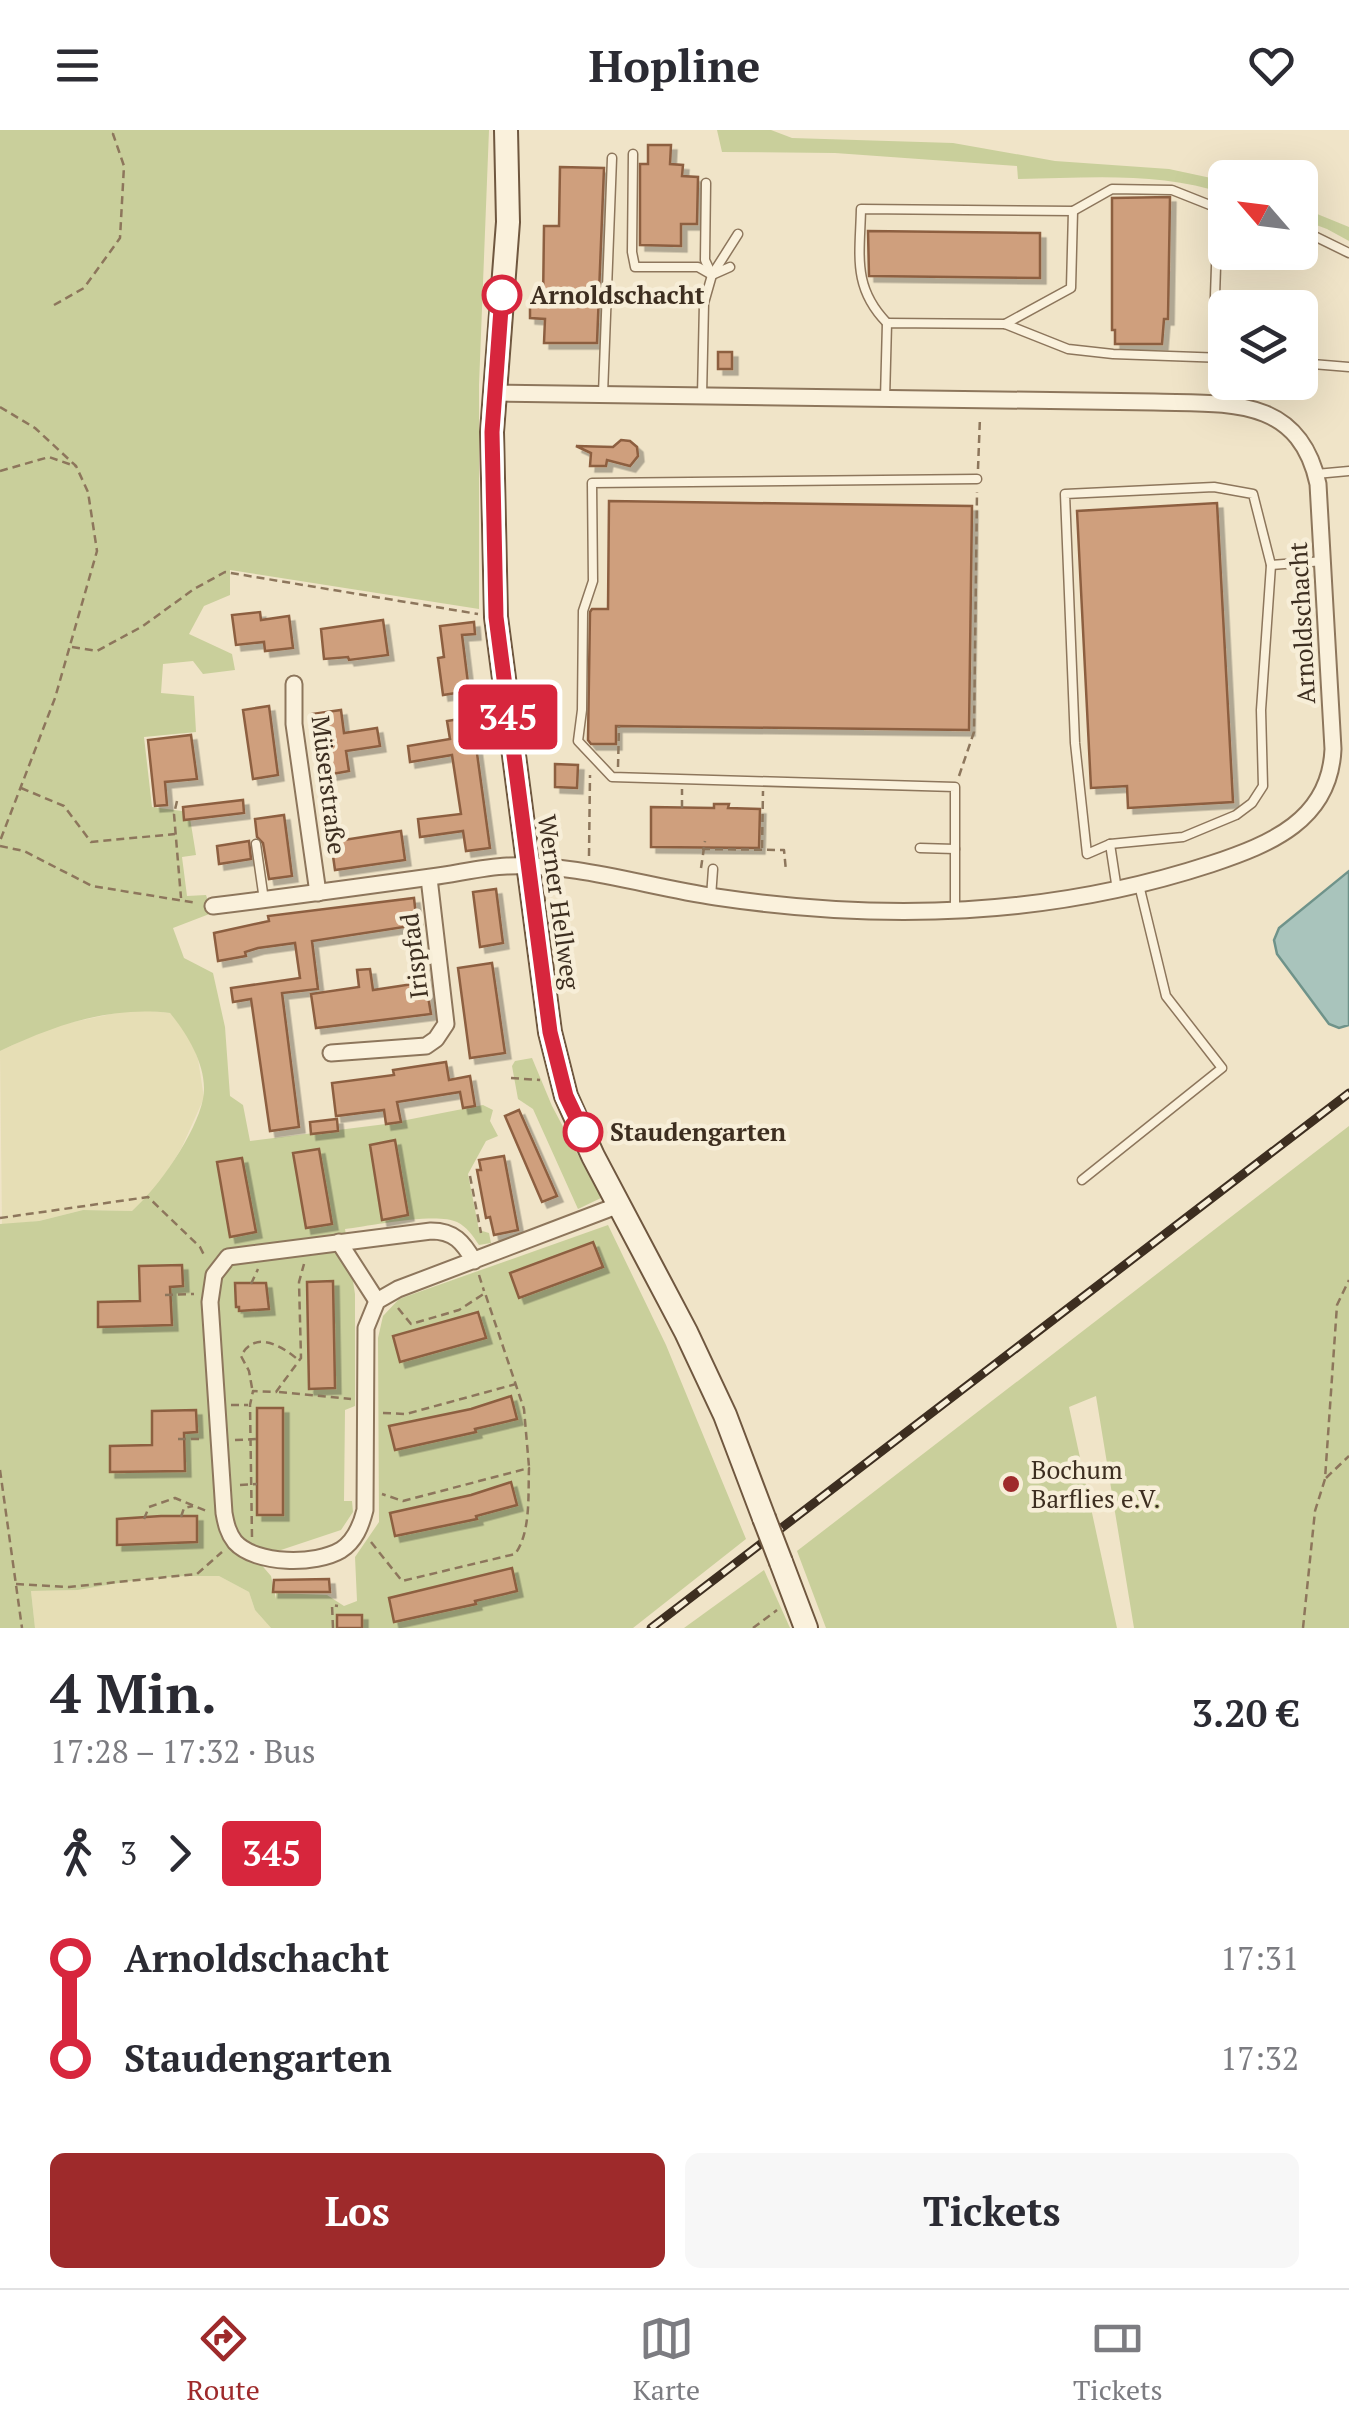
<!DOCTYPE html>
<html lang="de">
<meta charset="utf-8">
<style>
:root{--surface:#fff;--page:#f7f7f7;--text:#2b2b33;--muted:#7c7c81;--line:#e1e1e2;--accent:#9e2a2b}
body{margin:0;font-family:"PT Serif",serif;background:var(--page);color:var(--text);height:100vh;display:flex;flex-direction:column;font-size:38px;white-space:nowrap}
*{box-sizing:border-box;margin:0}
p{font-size:32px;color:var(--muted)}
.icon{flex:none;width:55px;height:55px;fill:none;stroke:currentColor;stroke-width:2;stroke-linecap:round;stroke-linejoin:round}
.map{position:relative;height:1498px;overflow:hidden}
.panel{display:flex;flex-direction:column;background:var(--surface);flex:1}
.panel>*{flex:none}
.badge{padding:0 20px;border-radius:8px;font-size:35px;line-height:65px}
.needle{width:65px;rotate:298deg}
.buttons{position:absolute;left:1208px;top:30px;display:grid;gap:20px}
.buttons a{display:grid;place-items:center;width:110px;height:110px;border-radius:15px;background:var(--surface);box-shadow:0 10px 40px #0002;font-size:50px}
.map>.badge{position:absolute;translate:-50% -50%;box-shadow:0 0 0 5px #fff}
.legs{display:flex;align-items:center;gap:15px;height:110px;padding:0 50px;font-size:32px}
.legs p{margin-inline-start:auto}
.head{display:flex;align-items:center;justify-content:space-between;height:170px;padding:0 50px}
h1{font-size:55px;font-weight:600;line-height:75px}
.button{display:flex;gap:20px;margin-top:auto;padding:20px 50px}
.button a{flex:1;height:115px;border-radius:15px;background:var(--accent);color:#fff;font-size:40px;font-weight:600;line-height:115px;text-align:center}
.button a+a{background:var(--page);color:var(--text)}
ul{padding:0 50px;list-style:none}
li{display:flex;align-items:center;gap:35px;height:100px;font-size:38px}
li i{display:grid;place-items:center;width:15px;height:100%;margin:0 12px;background:currentColor}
li i::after{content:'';width:25px;height:25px;margin:-12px;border:8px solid;border-radius:50%;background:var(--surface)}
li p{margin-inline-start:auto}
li:first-child i{background:linear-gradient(#0000 50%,currentColor 0)}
li:last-child i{background:linear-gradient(currentColor 50%,#0000 0)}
header{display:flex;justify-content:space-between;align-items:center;height:130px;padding:0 50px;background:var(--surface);font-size:45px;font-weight:600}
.tab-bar{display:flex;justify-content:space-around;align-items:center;height:140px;border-top:2px solid var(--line);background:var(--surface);font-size:28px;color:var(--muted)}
.tab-bar a{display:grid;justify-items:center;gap:5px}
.tab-bar .current{color:var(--accent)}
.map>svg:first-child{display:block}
.farmland{fill:#e6deb5}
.green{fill:#c9cf9b}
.water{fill:#a9c4bc;stroke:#6f938a;stroke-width:2.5}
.building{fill:#cf9f7d;stroke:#8d5f41;stroke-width:2.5;filter:url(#shadow)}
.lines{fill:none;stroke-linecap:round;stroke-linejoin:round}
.service-casing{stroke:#8d765c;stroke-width:11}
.minor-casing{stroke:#8d765c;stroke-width:19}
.secondary-casing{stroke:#6f573f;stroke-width:26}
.path{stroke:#8d765c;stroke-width:2.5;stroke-dasharray:8 5;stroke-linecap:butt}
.service{stroke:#faf1dc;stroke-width:8}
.minor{stroke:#faf1dc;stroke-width:15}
.secondary{stroke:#faf1dc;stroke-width:22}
.rail-casing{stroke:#3d2e20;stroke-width:9}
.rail{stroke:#f7eed8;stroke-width:5;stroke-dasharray:15;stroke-linecap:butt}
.secondary-bridge-casing{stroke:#6f573f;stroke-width:26;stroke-linecap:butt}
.secondary-bridge{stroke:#faf1dc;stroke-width:22}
.line-1-casing{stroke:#fff;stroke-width:22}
.line-1{stroke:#d7263d;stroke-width:15}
.stop-1-dot{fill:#fff;stroke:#d7263d;stroke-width:5}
.poi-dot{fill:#9e2a2b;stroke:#f7eed8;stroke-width:4}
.labels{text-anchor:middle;stroke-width:9;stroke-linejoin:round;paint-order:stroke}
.stop-label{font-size:25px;font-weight:bold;fill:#3d2e20;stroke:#f7eed8;text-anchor:start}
.street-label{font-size:25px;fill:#3d2e20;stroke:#f7eed8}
.poi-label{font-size:25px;fill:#3d2e20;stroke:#f7eed8;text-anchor:start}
</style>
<header><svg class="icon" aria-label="menu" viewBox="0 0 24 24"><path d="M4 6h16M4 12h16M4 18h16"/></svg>Hopline<svg class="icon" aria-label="heart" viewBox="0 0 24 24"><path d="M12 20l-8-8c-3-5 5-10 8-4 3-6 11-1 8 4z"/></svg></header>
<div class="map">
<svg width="1349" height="1498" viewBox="0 0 1349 1498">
<defs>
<filter id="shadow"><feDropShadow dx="5.5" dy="5.5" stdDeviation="0" flood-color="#0004"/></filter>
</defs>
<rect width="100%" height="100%" fill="#f0e4c8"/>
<g class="farmland">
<polygon points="135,879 170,883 189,906 198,929 204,968 181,1019 155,1061 132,1081 83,1080 39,1091 2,1095 0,921 54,896"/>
<polygon points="185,1446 219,1446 249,1462 255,1480 271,1498 35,1498 31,1461 78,1460 142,1449"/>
</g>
<g class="green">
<path d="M0 0H489L479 255V479L230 440V465L204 476 189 504 232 524 235 540 203 544 193 531 163 534 161 563 194 566 196 602 144 607 152 677 189 682 196 725 182 727 187 766 206 765 212 783 173 798 184 828 213 843 225 897 230 966 243 975 250 1011 386 994 483 975 493 980 490 991 498 1006 486 1011 468 1044 479 1100 489 1103 491 1113 479 1115C473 1106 467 1097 457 1092 436 1082 370 1096 345 1099L355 1164V1276L345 1280 344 1371H352L353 1382 341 1400 278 1421 253 1425 271 1446 276 1469V1463L327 1465 344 1476 357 1471 355 1427 379 1392 378 1208 383 1186 399 1169 608 1095 666 1215 746 1409 633 1498H271L255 1480 249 1462 219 1446H185L142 1449 78 1460 31 1461 35 1498H0V1094L39 1091 83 1080 132 1081C158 1058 196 1004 203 969 209 939 188 905 170 883 109 876 55 895 0 921Z"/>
<path d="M717 0H771L792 8 953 13 1055 31 1169 39 1225 51V64C1160 41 1086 48 1018 49L1017 36 835 23 722 22Z"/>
<polygon points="1300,77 1349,97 1349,111 1327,99 1300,89"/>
<polygon points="532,928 552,976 601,1068 578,1079 533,979 518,969 512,936 515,931"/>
<polygon points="1349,996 1349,1498 1134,1498 1096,1266 1069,1277 1117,1498 826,1498 797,1421"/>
<polygon points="764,1440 790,1498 684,1498"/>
</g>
<polygon class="water" points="1349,741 1349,895 1339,898 1329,894 1277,824 1274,810 1279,798"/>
<g class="building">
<polygon points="648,15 671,15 670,34 683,35 682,46 698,47 697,94 681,94 681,116 640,115 640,34 648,34"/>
<polygon points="560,37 604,38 597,213 544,213 545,189 530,188 530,175 543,175 544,96 559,96"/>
<polygon points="1170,67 1168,189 1164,189 1162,214 1115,214 1115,200 1112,200 1112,68"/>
<polygon points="868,101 1040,103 1040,148 869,146"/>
<rect x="718" y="222" width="14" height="17"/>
<polygon points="621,310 630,311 637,317 638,326 630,336 607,330 606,336 590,336 591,323 576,316 613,317"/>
<polygon points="609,371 972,376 969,600 616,596 616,614 591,614 588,610 590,482 592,479 608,479"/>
<polygon points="1217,373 1233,672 1128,678 1127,656 1091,658 1077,381"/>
<polygon points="260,482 261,490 289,486 293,518 265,521 264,512 236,515 232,485"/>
<polygon points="383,490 388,525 349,530 348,527 324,529 321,499"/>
<polygon points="474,492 475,504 462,505 469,561 443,565 438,528 444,527 440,496"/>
<polygon points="269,576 278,645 253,649 243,580"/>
<polygon points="341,580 344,603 377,598 380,616 346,621 349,641 321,646 312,584"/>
<polygon points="472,587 490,718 466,721 463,701 420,707 418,689 461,684 452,625 410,632 408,616 450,609 447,591"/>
<polygon points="191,605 197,649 165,652 167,675 155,676 148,610"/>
<polygon points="555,634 578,635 577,658 555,657"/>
<polygon points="243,670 244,683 184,690 183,677"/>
<polygon points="714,674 729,674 728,678 760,679 759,718 651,717 651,677 714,678"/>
<polygon points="284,685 292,746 269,749 263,713 257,707 255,689"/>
<polygon points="401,701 405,730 335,740 331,712"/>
<polygon points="249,711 251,729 219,734 217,716"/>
<polygon points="496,759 503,813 480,817 473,762"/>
<polygon points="414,768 417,795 312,811 318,859 282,863 299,997 270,1001 251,869 233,872 231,858 300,848 295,813 258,818 245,822 246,826 218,831 214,803 269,791 268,786"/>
<polygon points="422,831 431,884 316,898 311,864 359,857 357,840 370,839 373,860 413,854 409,833"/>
<polygon points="492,833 505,923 470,928 458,838"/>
<polygon points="446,932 449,950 470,946 475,976 463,978 460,962 397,972 401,992 386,994 384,980 336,986 332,953 394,945 393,940"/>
<polygon points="519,980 557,1066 542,1072 505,986"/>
<polygon points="337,989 338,1001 311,1004 310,992"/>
<polygon points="395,1010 408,1085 382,1090 370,1015"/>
<polygon points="319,1019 332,1094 306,1098 293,1023"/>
<polygon points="504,1026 518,1100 494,1105 490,1087 486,1088 477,1040 481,1040 479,1030"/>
<polygon points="242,1028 256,1102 230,1107 217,1032"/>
<polygon points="593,1112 603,1137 519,1168 510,1143"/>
<polygon points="182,1135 183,1156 170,1157 172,1195 98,1197 98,1172 140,1171 139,1136"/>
<polygon points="333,1151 335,1258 309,1259 307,1152"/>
<polygon points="235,1153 266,1153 269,1179 239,1181 239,1177 236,1177"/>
<polygon points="478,1182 486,1208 400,1232 393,1206"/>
<polygon points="511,1266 517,1289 475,1299 476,1302 395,1320 389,1296 471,1279"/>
<rect x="257" y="1278" width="26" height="107"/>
<polygon points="196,1280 197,1302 184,1303 185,1341 110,1342 110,1316 152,1315 152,1281"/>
<polygon points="511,1352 517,1375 476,1386 477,1389 395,1406 390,1383 471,1365"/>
<polygon points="161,1386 197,1386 197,1412 117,1415 117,1389"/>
<polygon points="512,1438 517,1461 475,1471 476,1474 394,1492 389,1468"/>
<polygon points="329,1449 330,1462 273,1462 274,1450"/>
<rect x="337" y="1485" width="25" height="13"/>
</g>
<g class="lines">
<defs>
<g id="service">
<polyline points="633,24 632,122 635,137 698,137 712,145 730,137"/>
<polyline points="1073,81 1112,59 1172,60 1225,81"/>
<polyline points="1300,99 1349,123"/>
<polyline points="712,145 738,104"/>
<path d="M887 193C852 157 860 125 861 79L1073 81 1071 158 1005 194"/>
<polyline points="1214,195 1218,79"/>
<polyline points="1300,233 1349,237"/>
<polyline points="603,264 612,28"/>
<polyline points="702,266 704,173 712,145 705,130 706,53"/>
<polyline points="885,269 887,193 1005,194 1068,219 1113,224 1225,228"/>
<polyline points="1316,344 1349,341"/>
<polygon points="1214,357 1253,364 1271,435 1261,580 1263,656 1252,673 1236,685 1183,707 1110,714 1087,724 1075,613 1065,364"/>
<polyline points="1271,435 1324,431"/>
<polyline points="256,714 264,770"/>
<polyline points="1110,714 1117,760"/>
<polyline points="920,718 955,719"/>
<polyline points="711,767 713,739"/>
<polyline points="955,783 955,657 612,647 578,611 582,580 583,481 593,451 592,353 977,349"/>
<polyline points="1082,1050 1222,938 1166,866 1139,755"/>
</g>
<g id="minor">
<polyline points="294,554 294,594 318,763"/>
<path d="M213 776C286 767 359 757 431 747 456 744 482 737 507 736 577 733 647 757 716 767 884 792 1049 787 1211 734 1271 714 1330 690 1333 619L1318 354C1299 265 1226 274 1154 272L495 263"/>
<polyline points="331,923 426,916 436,909 446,894 429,748"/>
<polyline points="339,1112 377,1171"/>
<path d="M474 1131C463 1112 454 1101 431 1101L228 1127 214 1145 210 1172 224 1383C226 1394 228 1403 235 1412 256 1435 316 1435 341 1420 355 1411 361 1396 365 1380L366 1198 377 1171 398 1159 619 1075"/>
</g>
<g id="secondary">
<polyline points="506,0 508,92 492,302 496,487 550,902 566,966 593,1026 686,1202 725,1285 764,1388"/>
<polyline points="781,1432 806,1498"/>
</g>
</defs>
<use href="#service" class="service-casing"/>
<use href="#minor" class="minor-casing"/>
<use href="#secondary" class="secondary-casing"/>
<g class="path">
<polyline points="54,175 84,158 120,108 124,36 113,4 115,0"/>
<polyline points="0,277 35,298 76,336 88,362 97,421 55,568 0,711"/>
<polyline points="978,339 980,287"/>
<polyline points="0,341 49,327 75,336"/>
<polyline points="72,517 97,521 143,496 194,459 225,442 478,484"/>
<polyline points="618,637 619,596"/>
<polyline points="959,646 974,602 977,362"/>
<polyline points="21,658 64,676 91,712 175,704"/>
<polyline points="177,671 174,684 181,768"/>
<polyline points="682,678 682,659"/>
<polyline points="0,716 24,721 92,756 197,773"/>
<polyline points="762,718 763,661"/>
<polyline points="702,719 784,720 786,741"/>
<polyline points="589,726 590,645"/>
<polyline points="701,738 705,711"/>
<polyline points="511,948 540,950"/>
<polyline points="470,1046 481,1103"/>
<polyline points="0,1088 148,1067 200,1117 205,1127"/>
<polyline points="479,1145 484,1161"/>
<polyline points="251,1154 258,1139"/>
<polyline points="165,1165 194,1164"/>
<polyline points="398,1178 411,1194 459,1180 485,1163 524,1279 529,1337"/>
<path d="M252 1258 249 1241 241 1226C254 1201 279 1214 296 1228"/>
<polyline points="279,1262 351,1269"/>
<polyline points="231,1275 248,1275"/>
<polyline points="383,1283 406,1284 516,1254"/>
<polyline points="178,1309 201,1309"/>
<polyline points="235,1310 257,1309"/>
<polyline points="0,1340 22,1498"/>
<polyline points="1326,1348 1349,1326"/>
<polyline points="240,1355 257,1354"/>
<polyline points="181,1387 184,1378 193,1376"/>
<polyline points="144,1389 149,1377 175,1368 209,1382"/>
<polyline points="252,1407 250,1275 253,1261 276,1262 301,1228 299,1152 304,1134"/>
<path d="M371 1412 402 1451 515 1424C531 1403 528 1364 529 1338L403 1371 382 1364"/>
<polyline points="16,1454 69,1457 197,1444 222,1422"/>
<polyline points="333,1498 332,1475 338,1476"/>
<polyline points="753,1498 777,1480"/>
<polyline points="1303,1498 1315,1381 1325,1349 1337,1175 1349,1150"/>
</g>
<use href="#service" class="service"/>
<use href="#minor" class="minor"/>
<use href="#secondary" class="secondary"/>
<defs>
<polyline id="rail" points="651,1498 1349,963"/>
</defs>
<use href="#rail" class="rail-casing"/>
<use href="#rail" class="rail"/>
<defs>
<polyline id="secondary-bridge" points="764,1388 781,1432"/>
</defs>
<use href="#secondary-bridge" class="secondary-bridge-casing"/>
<use href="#secondary-bridge" class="secondary-bridge"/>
</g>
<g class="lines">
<defs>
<polyline id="line-1" points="502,165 492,302 496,487 550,902 566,966 583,1002"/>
</defs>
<use href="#line-1" class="line-1-casing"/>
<use href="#line-1" class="line-1"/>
</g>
<g class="stop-1-dot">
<circle cx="502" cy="165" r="18"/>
<circle cx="583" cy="1002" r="18"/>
</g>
<circle class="poi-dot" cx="1011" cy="1354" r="10"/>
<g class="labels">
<g class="stop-label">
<text x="530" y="174">Arnoldschacht</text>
<text x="610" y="1011">Staudengarten</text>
</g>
<g class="street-label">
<text transform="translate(1302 493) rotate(-93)" y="9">Arnoldschacht</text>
<text transform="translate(329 655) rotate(83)" y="9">Müserstraße</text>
<text transform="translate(559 772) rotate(82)" y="9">Werner Hellweg</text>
<text transform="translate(414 826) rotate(-97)" y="9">Irispfad</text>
</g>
<g class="poi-label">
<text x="1031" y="1349">Bochum<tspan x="1031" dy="29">Barflies e.V.</tspan></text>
</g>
</g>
</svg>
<div class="buttons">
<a><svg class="needle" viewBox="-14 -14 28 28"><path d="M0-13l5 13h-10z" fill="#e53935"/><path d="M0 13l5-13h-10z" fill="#7c7c81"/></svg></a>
<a><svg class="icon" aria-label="layers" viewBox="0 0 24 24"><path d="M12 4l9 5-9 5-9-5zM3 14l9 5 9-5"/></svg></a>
</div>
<b class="badge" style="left:508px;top:587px;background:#d7263d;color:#fff">345</b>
</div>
<section class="panel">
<div class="head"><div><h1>4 Min.</h1><p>17:28 – 17:32 · Bus</p></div><b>3.20 €</b></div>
<div class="legs"><svg class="icon" aria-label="walk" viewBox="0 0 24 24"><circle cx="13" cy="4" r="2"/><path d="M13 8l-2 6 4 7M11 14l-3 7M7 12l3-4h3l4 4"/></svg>3<svg class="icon" aria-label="forward" viewBox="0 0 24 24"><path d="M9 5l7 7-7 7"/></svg><b class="badge" style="background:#d7263d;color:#fff">345</b></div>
<ul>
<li><i style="color:#d7263d"></i><b>Arnoldschacht</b><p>17:31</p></li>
<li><i style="color:#d7263d"></i><b>Staudengarten</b><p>17:32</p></li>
</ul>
<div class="button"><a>Los</a><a>Tickets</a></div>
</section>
<nav class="tab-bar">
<a class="current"><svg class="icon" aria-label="directions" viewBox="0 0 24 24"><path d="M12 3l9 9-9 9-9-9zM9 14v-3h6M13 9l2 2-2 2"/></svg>Route</a>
<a><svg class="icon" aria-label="map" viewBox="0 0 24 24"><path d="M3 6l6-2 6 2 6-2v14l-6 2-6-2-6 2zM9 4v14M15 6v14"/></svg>Karte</a>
<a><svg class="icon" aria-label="tickets" viewBox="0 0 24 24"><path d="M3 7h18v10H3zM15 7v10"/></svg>Tickets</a>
</nav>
